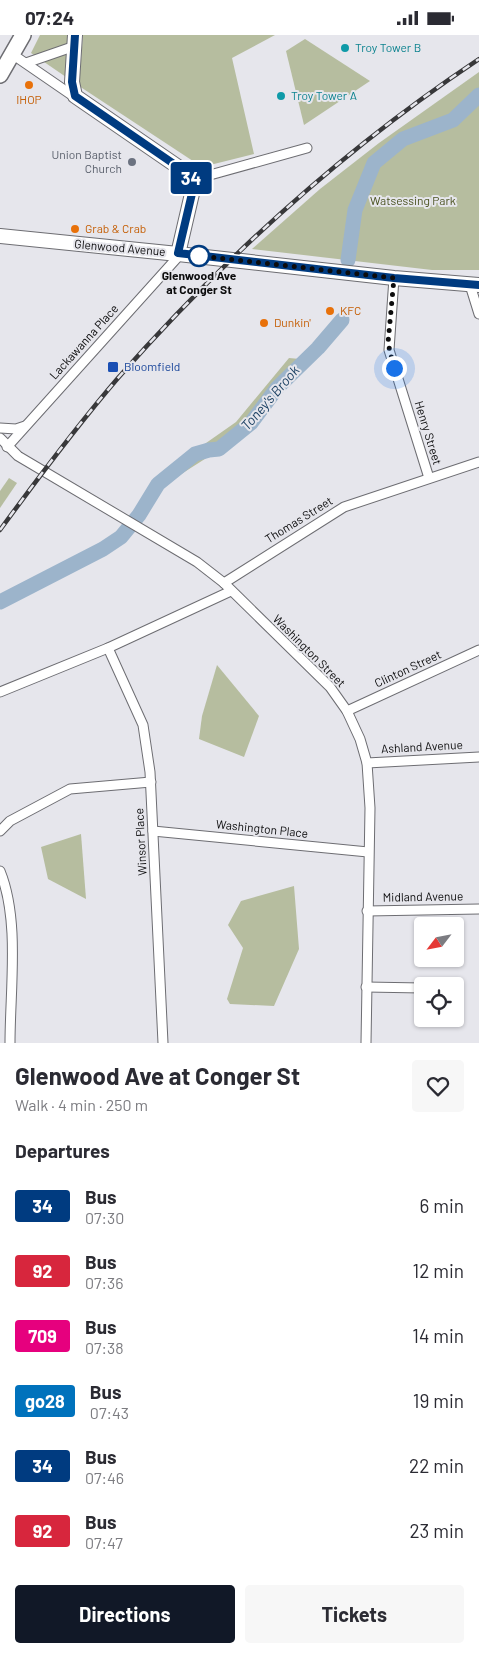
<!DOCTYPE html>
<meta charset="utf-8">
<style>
:root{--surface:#fff;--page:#f7f7f7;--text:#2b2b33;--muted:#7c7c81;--accent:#111827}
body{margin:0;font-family:Barlow,sans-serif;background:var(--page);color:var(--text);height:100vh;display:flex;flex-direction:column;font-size:19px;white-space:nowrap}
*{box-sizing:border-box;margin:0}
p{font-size:16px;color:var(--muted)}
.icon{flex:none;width:28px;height:28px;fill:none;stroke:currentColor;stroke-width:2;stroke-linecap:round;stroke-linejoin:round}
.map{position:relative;height:1008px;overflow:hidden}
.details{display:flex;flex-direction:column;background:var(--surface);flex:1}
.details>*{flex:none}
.badge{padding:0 10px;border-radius:4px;font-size:18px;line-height:32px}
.needle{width:32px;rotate:238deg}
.tools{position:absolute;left:414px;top:882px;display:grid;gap:10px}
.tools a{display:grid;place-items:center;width:50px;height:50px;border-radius:5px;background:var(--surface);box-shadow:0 1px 4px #0004;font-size:25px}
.you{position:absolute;width:25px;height:25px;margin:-12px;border:4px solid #fff;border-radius:50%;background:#1a73e8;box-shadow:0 0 0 8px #1a73e833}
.map>.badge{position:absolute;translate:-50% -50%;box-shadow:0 0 0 2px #fff}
h2{padding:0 15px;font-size:19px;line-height:45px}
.round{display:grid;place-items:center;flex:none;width:52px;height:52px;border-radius:5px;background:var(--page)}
.summary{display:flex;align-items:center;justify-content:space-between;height:85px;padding:0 15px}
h1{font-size:24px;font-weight:700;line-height:38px}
.cta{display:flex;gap:10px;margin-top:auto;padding:10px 15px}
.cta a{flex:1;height:58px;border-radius:5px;background:var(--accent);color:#fff;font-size:20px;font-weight:700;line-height:58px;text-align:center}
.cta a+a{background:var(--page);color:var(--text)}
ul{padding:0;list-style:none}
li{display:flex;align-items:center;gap:15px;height:65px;padding:0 15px}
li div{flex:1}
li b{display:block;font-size:19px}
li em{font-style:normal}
li .badge{min-width:55px;font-weight:700;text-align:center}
.status{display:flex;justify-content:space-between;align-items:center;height:35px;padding:0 25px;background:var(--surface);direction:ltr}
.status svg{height:14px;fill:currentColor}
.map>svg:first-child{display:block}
.green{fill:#b6bd9f}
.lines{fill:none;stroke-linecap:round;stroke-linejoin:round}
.river{stroke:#9cb4cb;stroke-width:15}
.street-casing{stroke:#6d6d72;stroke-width:11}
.secondary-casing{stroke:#6d6d72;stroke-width:16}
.primary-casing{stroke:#6d6d72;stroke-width:18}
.street{stroke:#fff;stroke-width:9}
.secondary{stroke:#fff;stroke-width:14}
.primary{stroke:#fff;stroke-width:15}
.rail-casing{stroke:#38383a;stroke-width:4.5}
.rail{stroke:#e6e6ec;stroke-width:2.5;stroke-dasharray:8;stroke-linecap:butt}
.line-casing{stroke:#fff;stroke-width:11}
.line{stroke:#003b80;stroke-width:8}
.walk{stroke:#0c0c0d;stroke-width:5;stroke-dasharray:0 9}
.culture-dot{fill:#0f9aa8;stroke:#e6e6ec;stroke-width:2}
.food-dot{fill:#e8710a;stroke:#e6e6ec;stroke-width:2}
.worship-dot{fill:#6b7280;stroke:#e6e6ec;stroke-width:2}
.stop-dot{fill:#fff;stroke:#003b80;stroke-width:2.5}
.transit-dot{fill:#1a4fb4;stroke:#e6e6ec;stroke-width:2}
.labels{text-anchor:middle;stroke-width:4;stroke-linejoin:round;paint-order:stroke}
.culture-label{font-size:12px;fill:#0d838f;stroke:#e6e6ec;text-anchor:start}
.food-label{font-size:12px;fill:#c56008;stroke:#e6e6ec;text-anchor:start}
.worship-label{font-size:12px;fill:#5b616d;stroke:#e6e6ec;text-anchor:end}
.park-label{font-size:12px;fill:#4b5321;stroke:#e6e6ec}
.street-label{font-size:12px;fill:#0c0c0d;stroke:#e6e6ec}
.stop-label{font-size:12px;font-weight:bold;fill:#0c0c0d;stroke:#e6e6ec}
.transit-label{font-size:12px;fill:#164399;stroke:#e6e6ec;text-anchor:start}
.water-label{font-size:14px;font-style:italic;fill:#1c4163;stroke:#e6e6ec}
</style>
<div class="status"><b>07:24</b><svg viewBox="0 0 49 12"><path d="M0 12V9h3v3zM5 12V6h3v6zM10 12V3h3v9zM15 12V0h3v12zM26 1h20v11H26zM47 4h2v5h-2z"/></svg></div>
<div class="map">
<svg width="479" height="1008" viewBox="0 0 479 1008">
<rect width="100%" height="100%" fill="#e6e6ec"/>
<g class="green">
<polygon points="40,0 69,0 66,42 31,18"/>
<polygon points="83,0 275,0 232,23 254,119 202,132 79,51"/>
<polygon points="305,4 370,46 304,90 286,16"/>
<polygon points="479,37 479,235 432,235 252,214 320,154 379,108"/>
<polygon points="326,310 241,401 175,443 159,441 236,387 289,323 300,324"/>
<polygon points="9,443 17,448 0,473 0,456"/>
<polygon points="217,630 259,681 244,722 199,704 202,681"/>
<polygon points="81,799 86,864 48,844 41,812"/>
<polygon points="294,851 299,914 274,971 230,969 227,964 243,913 228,890 241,866"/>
</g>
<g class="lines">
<g class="river">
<polyline points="348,225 355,175 374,128 403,104 453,85 479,60"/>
<polyline points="0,567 103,514 121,502 139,480 158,449 195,419 209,415 219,414 251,388 277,353 318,313 342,285"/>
</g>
<defs>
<g id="street">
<polyline points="12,19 76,63"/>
<polyline points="26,28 75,11"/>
<polyline points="192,145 307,113"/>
<polyline points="394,243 389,315 429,443"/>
<polyline points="470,250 479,279"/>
<polyline points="0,393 16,394 25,391"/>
<polyline points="0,403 18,421 197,527 224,548 330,652 347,676 360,704 367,728 370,773 366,1008"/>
<polyline points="7,412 176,224 178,219"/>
<polyline points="224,548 344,472 479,427"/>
<polyline points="108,613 143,690 150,737 163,1008"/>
<polyline points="0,657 108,613 231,556"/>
<polyline points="347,676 479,615"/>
<polyline points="367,728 479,722"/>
<polyline points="0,796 10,786 70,754 151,747"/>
<polyline points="153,796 368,817"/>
<path d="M0 836C20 885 10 954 10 1008"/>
<polyline points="367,876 479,874"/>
<polyline points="430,951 449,951"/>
<polyline points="366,952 422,953"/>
<polyline points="455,963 455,968"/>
</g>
<g id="secondary">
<polyline points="75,0 72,47 75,61 187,138 194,150 178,219"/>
<polyline points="0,201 178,219 394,243 479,250"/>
</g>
<polyline id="primary" points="0,40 23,0"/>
</defs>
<use href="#street" class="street-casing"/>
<use href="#secondary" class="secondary-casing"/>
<use href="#primary" class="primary-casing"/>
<use href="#street" class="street"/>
<use href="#secondary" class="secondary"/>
<use href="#primary" class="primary"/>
<defs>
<path id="rail" d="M0 495C38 443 76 392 118 343 224 223 345 113 479 24"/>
</defs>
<use href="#rail" class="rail-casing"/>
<use href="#rail" class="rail"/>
</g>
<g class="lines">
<defs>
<polyline id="line" points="75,0 72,47 75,61 187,138 194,150 178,218 394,243 479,250"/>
</defs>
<use href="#line" class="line-casing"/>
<use href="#line" class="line"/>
<polyline class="walk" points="199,221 193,220 394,243 388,308 394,333"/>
</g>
<g class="culture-dot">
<circle cx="345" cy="13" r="5"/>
<circle cx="281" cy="61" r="5"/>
</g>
<g class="food-dot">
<circle cx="29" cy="50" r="5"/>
<circle cx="75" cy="194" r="5"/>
<circle cx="330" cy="276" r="5"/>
<circle cx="264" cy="288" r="5"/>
</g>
<circle class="worship-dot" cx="132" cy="127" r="5"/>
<circle class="stop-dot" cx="199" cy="221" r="10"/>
<rect class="transit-dot" x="107" y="326" width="12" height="12" rx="2.5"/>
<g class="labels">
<g class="culture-label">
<text x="355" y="17">Troy Tower B</text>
<text x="291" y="65">Troy Tower A</text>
</g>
<g class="food-label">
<text x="29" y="69" text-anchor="middle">IHOP</text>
<text x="85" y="198">Grab &amp; Crab</text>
<text x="340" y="280">KFC</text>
<text x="274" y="292">Dunkin'</text>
</g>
<g class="worship-label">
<text x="122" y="124">Union Baptist<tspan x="122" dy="14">Church</tspan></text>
</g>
<g class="park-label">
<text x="413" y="170">Watsessing Park</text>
</g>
<g class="street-label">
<text transform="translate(120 213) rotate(5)" y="4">Glenwood Avenue</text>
<text transform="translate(84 307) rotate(-48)" y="4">Lackawanna Place</text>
<text transform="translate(428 398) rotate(73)" y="4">Henry Street</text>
<text transform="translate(299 485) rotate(-32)" y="4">Thomas Street</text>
<text transform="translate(309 616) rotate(45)" y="4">Washington Street</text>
<text transform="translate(408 634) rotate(-25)" y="4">Clinton Street</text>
<text transform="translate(422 712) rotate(-3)" y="4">Ashland Avenue</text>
<text transform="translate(262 794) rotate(6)" y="4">Washington Place</text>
<text transform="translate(141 807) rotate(-93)" y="4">Winsor Place</text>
<text transform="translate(423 862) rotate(-1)" y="4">Midland Avenue</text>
</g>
<g class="stop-label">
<text x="199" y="245">Glenwood Ave<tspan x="199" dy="14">at Conger St</tspan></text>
</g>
<g class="transit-label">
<text x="124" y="336">Bloomfield</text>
</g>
<g class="water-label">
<text transform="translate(270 363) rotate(-49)" y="5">Toney's Brook</text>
</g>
</g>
</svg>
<div class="tools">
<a><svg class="needle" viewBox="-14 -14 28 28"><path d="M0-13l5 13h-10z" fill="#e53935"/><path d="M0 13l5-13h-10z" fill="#7c7c81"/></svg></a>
<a><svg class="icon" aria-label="locate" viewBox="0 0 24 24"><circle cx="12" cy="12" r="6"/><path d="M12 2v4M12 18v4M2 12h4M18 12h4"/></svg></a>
</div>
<div class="you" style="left:394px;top:333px"></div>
<b class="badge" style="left:191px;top:143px;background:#003b80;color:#fff">34</b>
</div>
<section class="details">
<div class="summary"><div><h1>Glenwood Ave at Conger St</h1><p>Walk · 4 min · 250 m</p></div><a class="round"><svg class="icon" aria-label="heart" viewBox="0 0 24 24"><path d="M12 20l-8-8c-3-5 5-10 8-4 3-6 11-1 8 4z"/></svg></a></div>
<h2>Departures</h2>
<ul>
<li><span class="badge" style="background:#003b80;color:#fff">34</span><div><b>Bus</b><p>07:30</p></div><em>6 min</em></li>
<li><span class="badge" style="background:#d7263d;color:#fff">92</span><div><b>Bus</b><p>07:36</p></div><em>12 min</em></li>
<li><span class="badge" style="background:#e6007e;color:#fff">709</span><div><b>Bus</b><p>07:38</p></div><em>14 min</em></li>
<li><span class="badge" style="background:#0072bc;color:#fff">go28</span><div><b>Bus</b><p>07:43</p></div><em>19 min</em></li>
<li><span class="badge" style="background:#003b80;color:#fff">34</span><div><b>Bus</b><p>07:46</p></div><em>22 min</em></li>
<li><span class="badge" style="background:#d7263d;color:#fff">92</span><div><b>Bus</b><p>07:47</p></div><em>23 min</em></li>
</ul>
<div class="cta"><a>Directions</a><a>Tickets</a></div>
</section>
